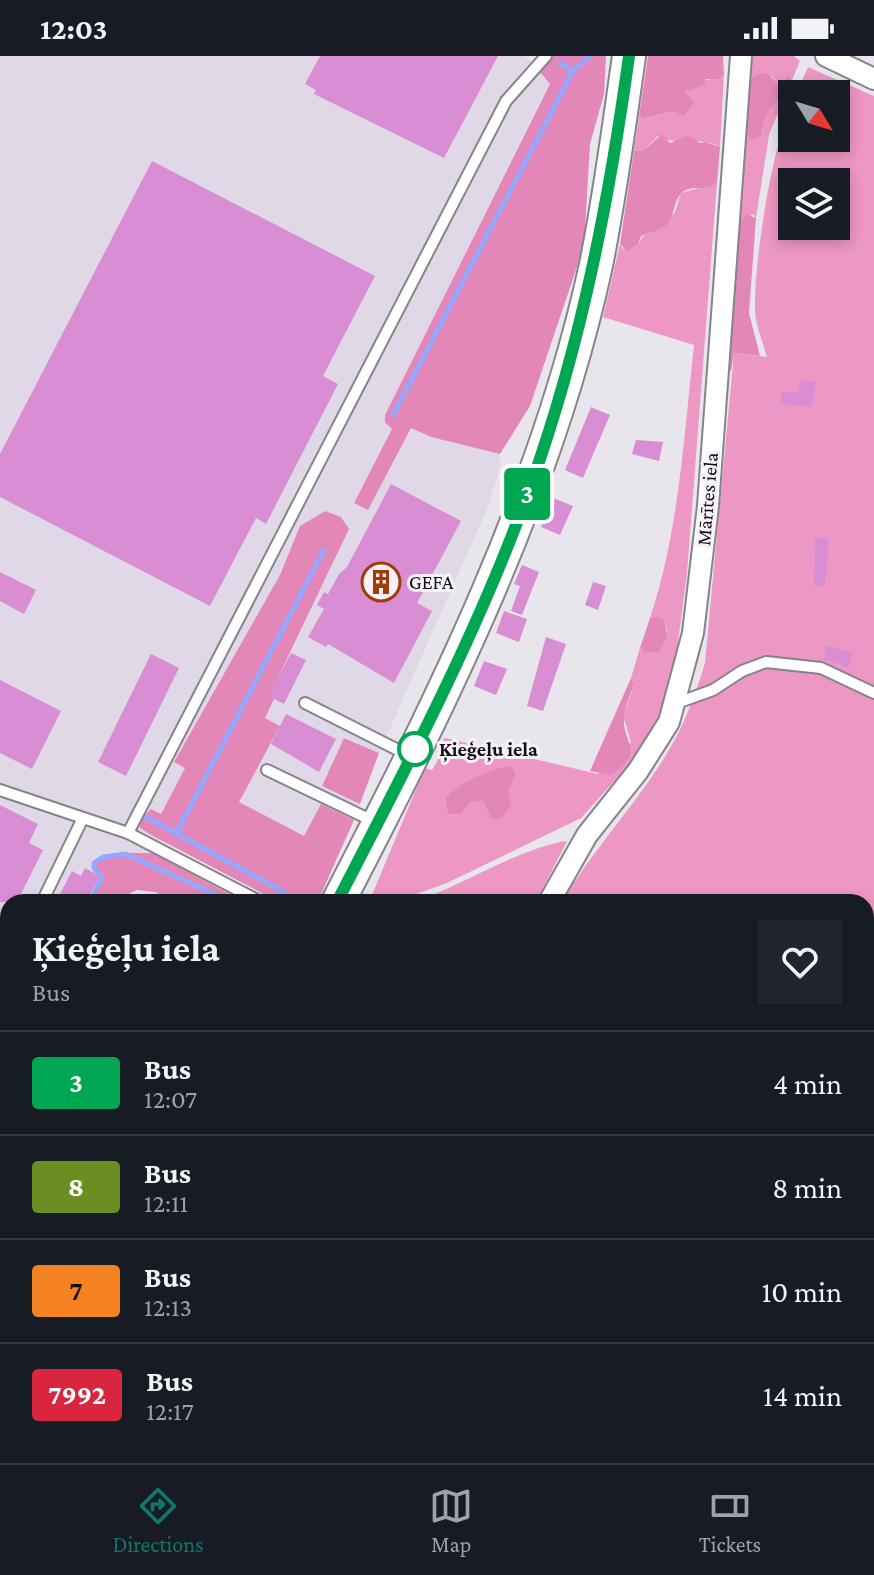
<!DOCTYPE html>
<meta charset="utf-8">
<style>
:root{--surface:#171b24;--page:#20242c;--text:#f1f3f6;--muted:#9ea1a6;--line:#363941;--accent:#0f766e}
body{margin:0;font-family:"Crimson Pro",serif;background:var(--page);color:var(--text);height:100vh;display:flex;flex-direction:column;font-size:30px;white-space:nowrap}
*{box-sizing:border-box;margin:0}
p{font-size:26px;color:var(--muted)}
.icon{flex:none;width:44px;height:44px;fill:none;stroke:currentColor;stroke-width:2;stroke-linecap:round;stroke-linejoin:round}
.map{position:relative;flex:1;overflow:hidden}
.panel{position:absolute;left:0px;top:838px;width:874px;height:570px;display:flex;flex-direction:column;background:var(--surface);border-radius:24px 24px 0 0;box-shadow:0 4px 12px #0003}
.panel>*{flex:none}
.badge{padding:0 16px;border-radius:6px;font-size:28px;line-height:52px}
.needle{width:52px;rotate:128deg}
.tools{position:absolute;left:778px;top:24px;display:grid;gap:16px}
.tools a{display:grid;place-items:center;width:72px;height:72px;border-radius:0px;background:var(--surface);box-shadow:0 4px 12px #0003;font-size:40px}
.map>.badge{position:absolute;translate:-50% -50%;box-shadow:0 0 0 4px #fff}
.round{display:grid;place-items:center;flex:none;width:84px;height:84px;border-radius:0px;background:var(--page)}
.overview{display:flex;align-items:center;justify-content:space-between;height:136px;padding:0 32px}
h1{font-size:38px;font-weight:700;line-height:60px}
ul{padding:0;list-style:none}
li{display:flex;align-items:center;gap:24px;height:104px;padding:0 32px;border-top:2px solid var(--line)}
li div{flex:1}
li b{display:block;font-size:30px}
li em{font-style:normal}
li .badge{min-width:88px;font-weight:700;text-align:center}
.status{display:flex;justify-content:space-between;align-items:center;height:56px;padding:0 40px;background:var(--surface);direction:ltr}
.status svg{height:22px;fill:currentColor}
.tabs{display:flex;justify-content:space-around;align-items:center;height:112px;border-top:2px solid var(--line);background:var(--surface);font-size:22px;color:var(--muted)}
.tabs a{display:grid;justify-items:center;gap:4px}
.tabs .current{color:var(--accent)}
.map>svg:first-child{display:block}
.built{fill:#e0d8e7}
.green{fill:#ed97c4;fill-rule:evenodd}
.forest{fill:#e387b8}
.lines{fill:none;stroke-linecap:round;stroke-linejoin:round}
.stream{stroke:#95a7fe;stroke-width:5}
.building{fill:#d98ed4}
.service-casing{stroke:#87838a;stroke-width:14}
.minor-casing{stroke:#87838a;stroke-width:24}
.trunk-casing{stroke:#87838a;stroke-width:36}
.service{stroke:#fff;stroke-width:10}
.minor{stroke:#fff;stroke-width:20}
.trunk{stroke:#fff;stroke-width:32}
.line-casing{stroke:#fff;stroke-width:18}
.line{stroke:#00a651;stroke-width:12}
.stop-dot{fill:#fff;stroke:#00a651;stroke-width:4}
.labels{text-anchor:middle;stroke-width:6;stroke-linejoin:round;paint-order:stroke}
.street-label{font-size:20px;fill:#111012;stroke:#f7f2fa}
.poi-label{font-size:20px;fill:#111012;stroke:#f7f2fa;text-anchor:start}
.stop-label{font-size:20px;font-weight:bold;fill:#111012;stroke:#f7f2fa;text-anchor:start}
</style>
<div class="status"><b>12:03</b><svg viewBox="0 0 49 12"><path d="M0 12V9h3v3zM5 12V6h3v6zM10 12V3h3v9zM15 12V0h3v12zM26 1h20v11H26zM47 4h2v5h-2z"/></svg></div>
<div class="map">
<svg width="874" height="1407" viewBox="0 0 874 1407">
<rect width="100%" height="100%" fill="#e9e5ed"/>
<g class="built">
<polygon points="0,0 525,0 550,28 385,359 385,366 393,373 354,446 368,453 412,372 431,381 500,398 499,416 487,453 379,697 344,682 322,729 360,748 354,764 321,748 304,780 238,746 280,670 265,662 268,640 349,473 325,455 300,470 281,519 174,705 185,712 161,758 145,776 160,784 153,797 119,797 90,846 8,846 8,1012 0,1028"/>
<polygon points="866,1330 874,1331 874,1407 309,1407 312,1400 866,1400"/>
</g>
<g class="green">
<polygon points="751,0 794,0 800,5 792,24 791,21 780,30 772,21 749,32"/>
<path d="M808 11 874 40V1178L866 1167V846H562C593 793 635 750 666 699 684 670 695 640 705 607L734 297 767 301C763 286 755 268 755 253 754 204 772 92 792 47V82H836V38H796ZM792 126H836V170H792Z"/>
<path d="M724 18 720 91C702 80 677 91 658 80L644 94 634 95 639 60 645 63 673 55 688 41 685 37C698 27 704 22 720 23Z"/>
<polygon points="787,34 769,79 756,162 753,158 736,172 745,75 762,67 768,49"/>
<path d="M717 127 687 517 674 617 663 653 635 702 581 762 447 827 394 846H369L425 712 432 714 444 694 438 691 445 682 598 718 631 686 623 660 634 629 631 622 640 592 644 597 659 596 667 575 665 565 657 560 650 562C679 475 684 380 694 289L603 261 620 188 623 193 638 188 646 176 661 173 675 156 681 137Z"/>
<path d="M567 785 536 846H414C461 830 522 791 567 785Z"/>
</g>
<g class="forest">
<polygon points="552,0 606,0 604,38 590,88 584,190 530,350 500,398 431,381 411,372 368,454 354,447 392,373 385,366 385,359 550,28 540,16"/>
<polygon points="648,0 723,0 724,18 720,23 706,23 704,29 685,36 694,47 684,60 673,55 644,63 639,60"/>
<path d="M766 17 780 29 789 20 792 24C781 48 765 47 761 79L751 84C739 72 747 35 753 20Z"/>
<path d="M662 78 670 87 689 79 700 87 706 86 720 91 717 127C706 136 690 128 682 137 672 146 676 161 665 170 657 177 649 175 641 180L638 188 627 195 620 188 634 95 644 94Z"/>
<polygon points="746,158 756,162 749,257 760,300 734,297 731,316 726,302 736,172"/>
<polygon points="325,455 341,461 349,473 269,640 274,643 265,662 280,670 239,746 304,780 321,748 354,764 318,845 279,846 151,779 140,772 140,764 151,753 161,758 185,712 174,706 280,519 300,470"/>
<polygon points="657,560 665,565 667,581 659,596 644,597 640,592 650,562"/>
<path d="M631 622 634 628C631 637 625 650 624 659 621 687 648 696 610 719L590 715Z"/>
<polygon points="344,682 379,697 360,748 322,730"/>
<path d="M512 710 515 719 508 735 511 749 500 763 491 762 483 744 470 746 461 758H448L446 742C459 726 493 712 512 710Z"/>
<polygon points="119,797 153,797 244,846 176,846 155,836 137,834 112,846 90,846 102,821 94,812 94,807"/>
</g>
<g class="lines">
<g class="stream">
<polyline points="573,15 590,0"/>
<polyline points="393,359 573,15 560,7"/>
<polyline points="146,761 284,836"/>
<polyline points="176,778 324,494"/>
<polyline points="90,846 102,821 94,812 94,807 103,801 126,798 231,846"/>
<polyline points="0,1028 8,1012"/>
</g>
</g>
<g class="building">
<polygon points="320,0 498,0 444,102 314,38 316,34 305,28"/>
<polygon points="152,105 375,220 323,320 338,328 266,468 256,462 210,550 0,441 0,398"/>
<polygon points="800,324 816,326 811,351 780,348 781,335 798,337"/>
<polygon points="591,351 610,359 583,422 565,414"/>
<polygon points="636,384 663,386 659,405 632,398"/>
<polygon points="391,428 461,465 417,547 432,555 394,627 328,588 326,591 308,581 324,553 317,549 324,536 328,538 339,518 347,511"/>
<polygon points="553,442 573,450 560,479 541,471"/>
<polygon points="815,481 829,483 825,530 814,530"/>
<polygon points="522,509 539,516 522,559 511,555 520,530 514,528"/>
<polygon points="0,516 36,534 24,558 0,545"/>
<polygon points="593,526 606,530 598,554 585,549"/>
<polygon points="504,555 527,563 519,586 496,577"/>
<polygon points="546,581 566,588 543,655 527,650"/>
<polygon points="827,589 853,597 849,611 824,604"/>
<polygon points="291,597 306,604 284,648 268,640"/>
<polygon points="151,598 179,612 126,720 98,706"/>
<polygon points="484,605 507,613 496,639 474,630"/>
<polygon points="0,624 61,655 32,713 0,697"/>
<polygon points="286,658 336,683 319,716 271,688"/>
<polygon points="0,749 38,768 29,787 43,794 17,846 0,846"/>
<polygon points="85,812 100,820 86,846 56,846 72,815 81,820"/>
</g>
<g class="lines">
<defs>
<g id="service">
<polyline points="305,647 406,698"/>
<polyline points="677,647 713,634 742,615 766,606 821,612 874,637"/>
<polyline points="267,714 373,765"/>
<polyline points="0,734 128,777 261,846"/>
<polyline points="128,777 506,45 546,0"/>
<polyline points="42,846 83,762"/>
<polyline points="0,934 8,917"/>
<polyline points="867,1306 874,1328"/>
<polyline points="463,1400 476,1407"/>
<polyline points="444,1407 448,1400"/>
<polyline points="806,1407 810,1400"/>
</g>
<g id="minor">
<polyline points="826,0 874,23"/>
<polyline points="549,846 587,779 638,715 669,666 693,577 708,450 741,0"/>
<polyline points="866,1188 874,1205"/>
<polyline points="867,1306 874,1290"/>
</g>
<g id="trunk">
<path d="M338 846C443 643 547 435 596 209 610 140 619 70 629 0"/>
<polyline points="37,1407 41,1400"/>
</g>
</defs>
<use href="#service" class="service-casing"/>
<use href="#minor" class="minor-casing"/>
<use href="#trunk" class="trunk-casing"/>
<use href="#service" class="service"/>
<use href="#minor" class="minor"/>
<use href="#trunk" class="trunk"/>
</g>
<g class="lines">
<defs>
<path id="line" d="M337 846C401 722 466 599 516 469 575 318 607 160 629 0"/>
</defs>
<use href="#line" class="line-casing"/>
<use href="#line" class="line"/>
</g>
<defs>
<symbol id="building-ring" viewBox="-11 -11 22 22"><circle r="9.5" fill="#f7f2fa" stroke="#a03c04" stroke-width="1.5"/><path d="M-4-6H4V6H1V3H-1V6H-4ZM-2.5-4.3h1.7v1.8h-1.7ZM.8-4.3h1.7v1.8H.8ZM-2.5-1h1.7V.8h-1.7ZM.8-1h1.7V.8H.8Z" fill="#a03c04"/></symbol>
</defs>
<g fill-rule="evenodd">
<use href="#building-ring" x="359" y="504" width="44" height="44"/>
</g>
<circle class="stop-dot" cx="415" cy="693" r="16"/>
<g class="labels">
<g class="street-label">
<text transform="translate(707 443) rotate(-85)" y="7">Mārītes iela</text>
</g>
<g class="poi-label">
<text x="409" y="533">GEFA</text>
</g>
<g class="stop-label">
<text x="439" y="700">Ķieģeļu iela</text>
</g>
</g>
</svg>
<div class="tools">
<a><svg class="needle" viewBox="-14 -14 28 28"><path d="M0-13l5 13h-10z" fill="#e53935"/><path d="M0 13l5-13h-10z" fill="#9ea1a6"/></svg></a>
<a><svg class="icon" aria-label="layers" viewBox="0 0 24 24"><path d="M12 4l9 5-9 5-9-5zM3 14l9 5 9-5"/></svg></a>
</div>
<b class="badge" style="left:527px;top:438px;background:#00a651;color:#fff">3</b>
<section class="panel">
<div class="overview"><div><h1>Ķieģeļu iela</h1><p>Bus</p></div><a class="round"><svg class="icon" aria-label="heart" viewBox="0 0 24 24"><path d="M12 20l-8-8c-3-5 5-10 8-4 3-6 11-1 8 4z"/></svg></a></div>
<ul>
<li><span class="badge" style="background:#00a651;color:#fff">3</span><div><b>Bus</b><p>12:07</p></div><em>4 min</em></li>
<li><span class="badge" style="background:#6b8e23;color:#fff">8</span><div><b>Bus</b><p>12:11</p></div><em>8 min</em></li>
<li><span class="badge" style="background:#f58220;color:#111">7</span><div><b>Bus</b><p>12:13</p></div><em>10 min</em></li>
<li><span class="badge" style="background:#d7263d;color:#fff">7992</span><div><b>Bus</b><p>12:17</p></div><em>14 min</em></li>
</ul>
</section>
</div>
<nav class="tabs">
<a class="current"><svg class="icon" aria-label="directions" viewBox="0 0 24 24"><path d="M12 3l9 9-9 9-9-9zM9 14v-3h6M13 9l2 2-2 2"/></svg>Directions</a>
<a><svg class="icon" aria-label="map" viewBox="0 0 24 24"><path d="M3 6l6-2 6 2 6-2v14l-6 2-6-2-6 2zM9 4v14M15 6v14"/></svg>Map</a>
<a><svg class="icon" aria-label="tickets" viewBox="0 0 24 24"><path d="M3 7h18v10H3zM15 7v10"/></svg>Tickets</a>
</nav>
